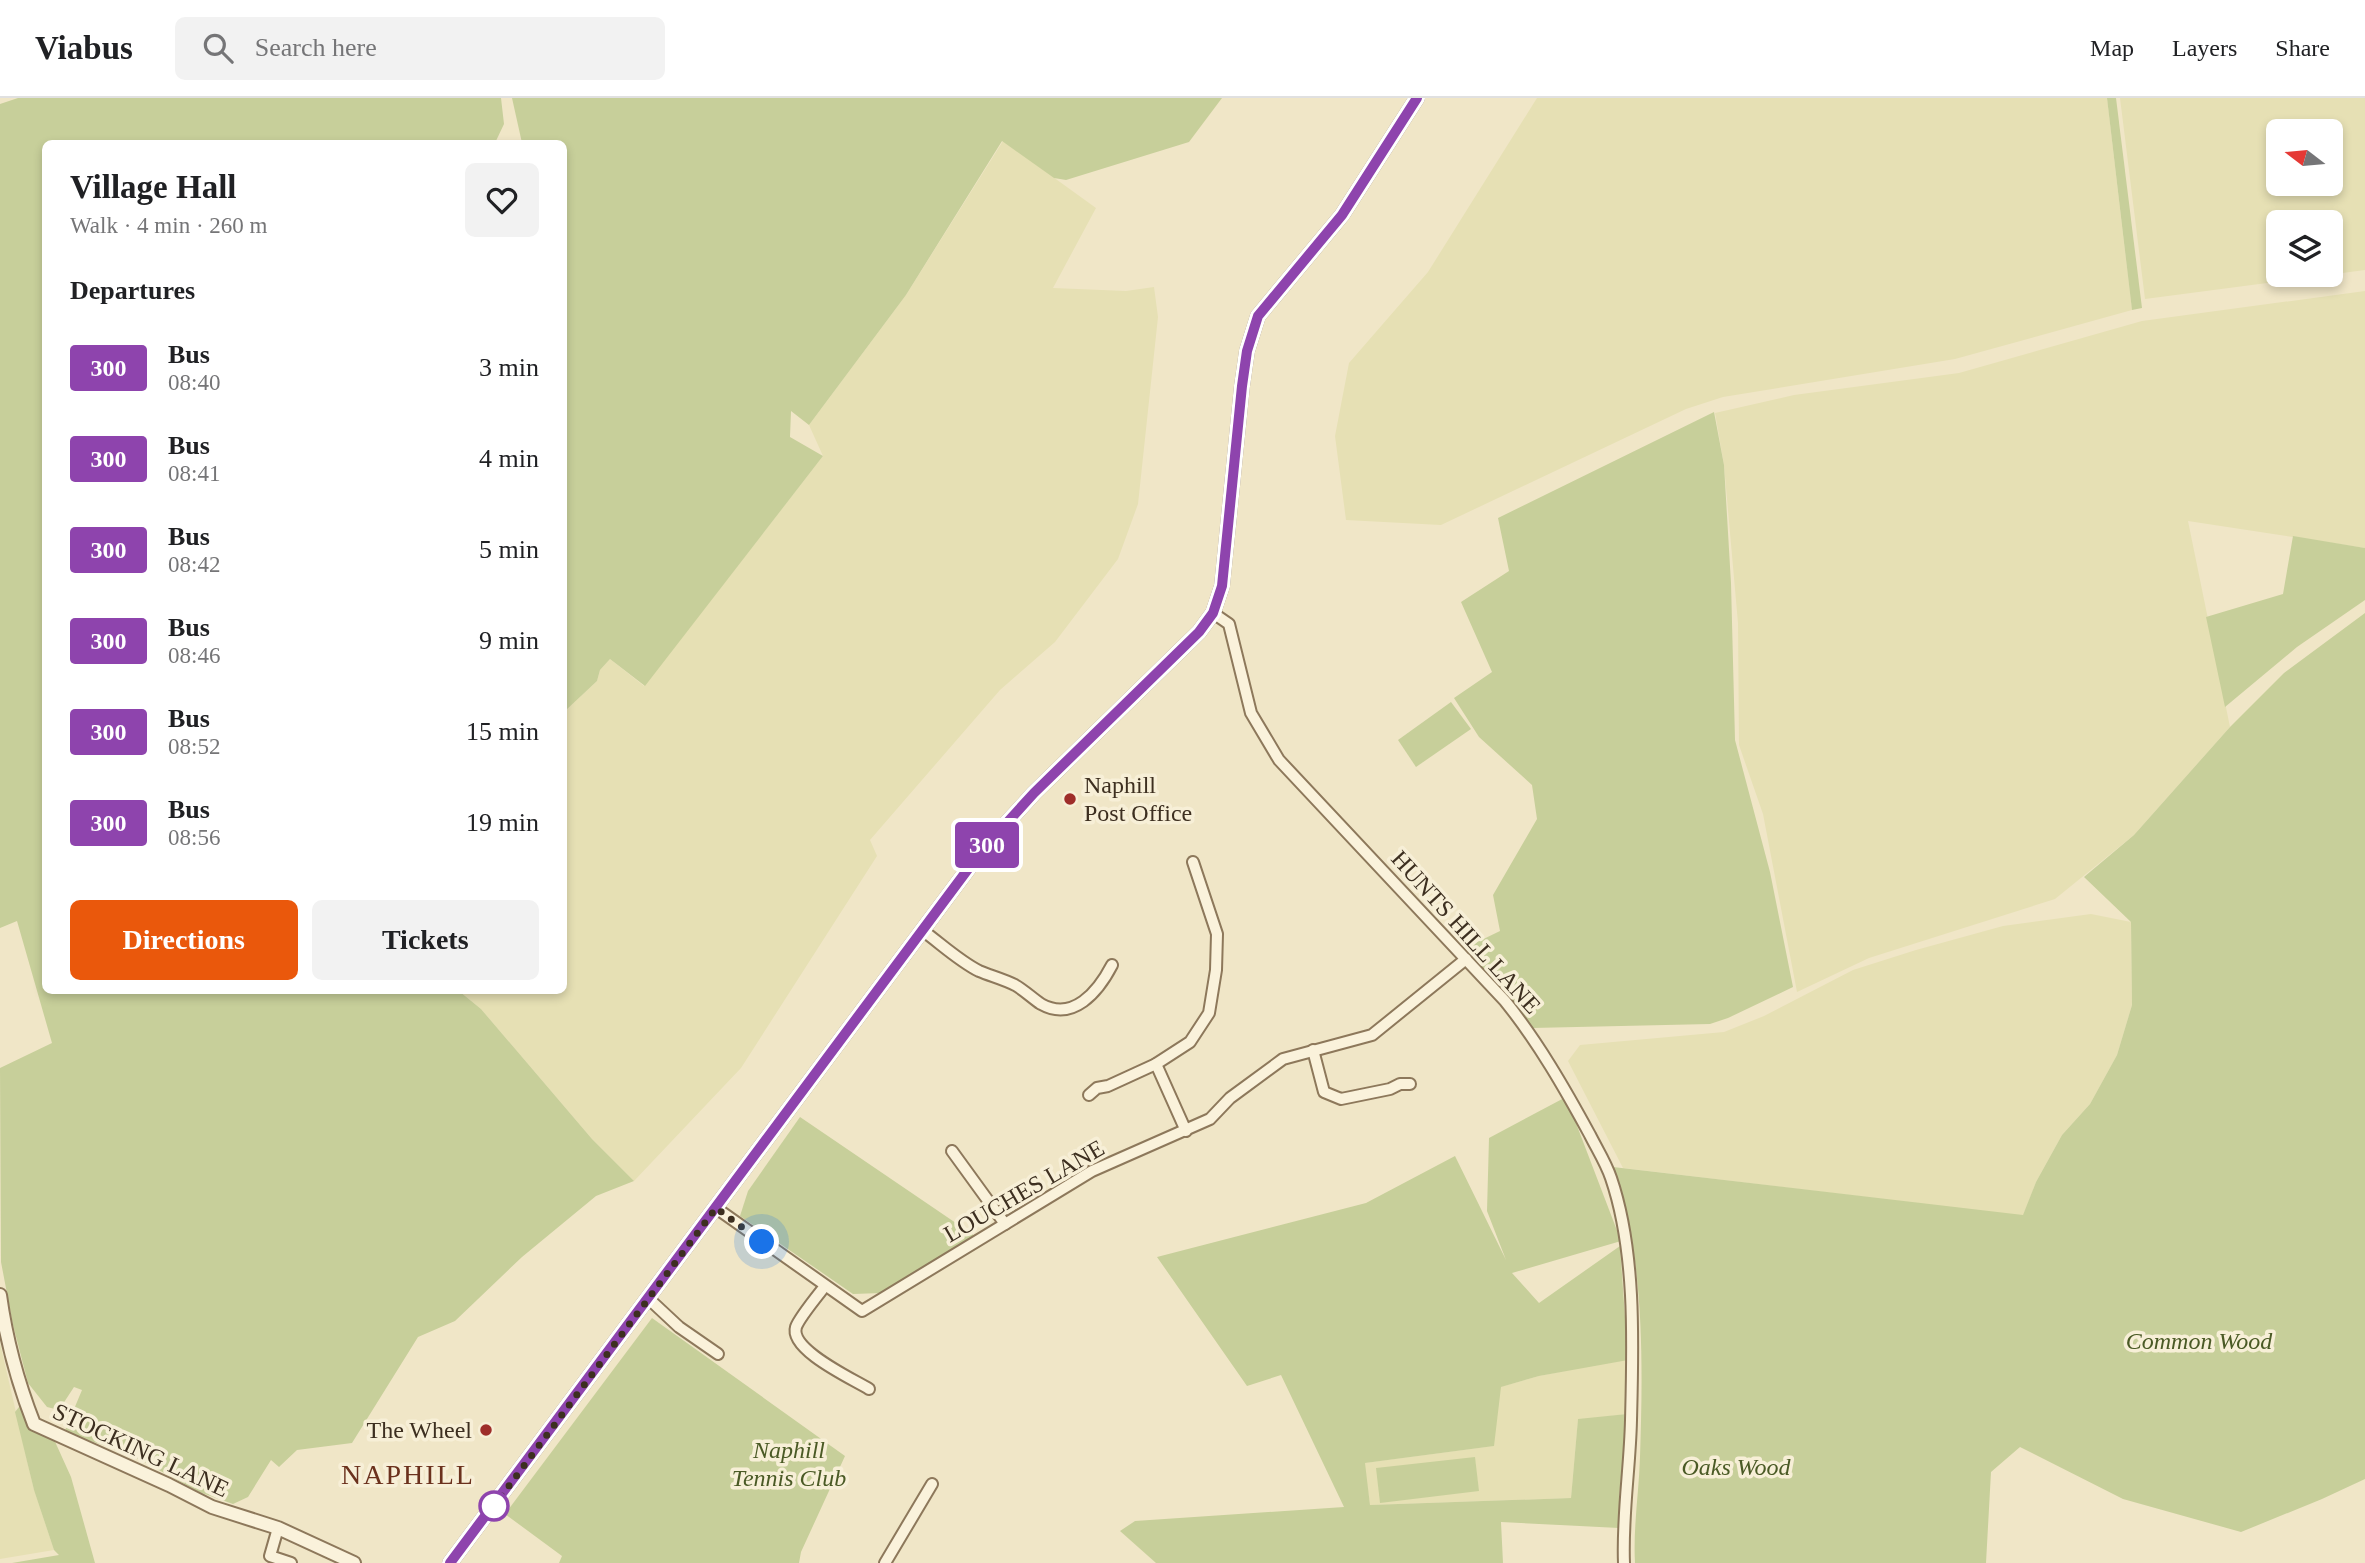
<!DOCTYPE html>
<meta charset="utf-8">
<style>
:root{--surface:#fff;--page:#f2f2f2;--text:#202124;--muted:#757577;--line:#e0e0e0;--accent:#ea580c}
body{margin:0;font-family:Georgia,serif;background:var(--page);color:var(--text);height:100vh;display:flex;flex-direction:column;font-size:26px;white-space:nowrap}
*{box-sizing:border-box;margin:0}
p{font-size:23px;color:var(--muted)}
.icon{flex:none;width:38px;height:38px;fill:none;stroke:currentColor;stroke-width:2;stroke-linecap:round;stroke-linejoin:round}
.map{position:relative;flex:1;overflow:hidden}
.drawer{position:absolute;left:42px;top:42px;width:525px;height:854px;display:flex;flex-direction:column;background:var(--surface);border-radius:10px;box-shadow:0 4px 10px #0003}
.drawer>*{flex:none}
.badge{padding:0 14px;border-radius:5px;font-size:24px;line-height:46px}
.needle{width:46px;rotate:286deg}
.tools{position:absolute;left:2266px;top:21px;display:grid;gap:14px}
.tools a{display:grid;place-items:center;width:77px;height:77px;border-radius:10px;background:var(--surface);box-shadow:0 4px 10px #0003;font-size:35px}
.you{position:absolute;width:35px;height:35px;margin:-18px;border:5px solid #fff;border-radius:50%;background:#1a73e8;box-shadow:0 0 0 10px #1a73e833}
.map>.badge{position:absolute;translate:-50% -50%;box-shadow:0 0 0 4px #fff}
h2{padding:0 28px;font-size:26px;line-height:63px}
.round{display:grid;place-items:center;flex:none;width:74px;height:74px;border-radius:10px;background:var(--page)}
.summary{display:flex;align-items:center;justify-content:space-between;height:119px;padding:0 28px}
h1{font-size:33px;font-weight:700;line-height:52px}
.cta{display:flex;gap:14px;margin-top:auto;padding:14px 28px}
.cta a{flex:1;height:80px;border-radius:10px;background:var(--accent);color:#fff;font-size:28px;font-weight:700;line-height:80px;text-align:center}
.cta a+a{background:var(--page);color:var(--text)}
ul{padding:0;list-style:none}
li{display:flex;align-items:center;gap:21px;height:91px;padding:0 28px}
li div{flex:1}
li b{display:block;font-size:26px}
li em{font-style:normal}
li .badge{min-width:77px;font-weight:700;text-align:center}
header{display:flex;align-items:center;gap:42px;box-sizing:border-box;height:98px;padding:0 35px;background:var(--surface);border-bottom:2px solid var(--line)}
header strong{font-size:33px}
nav{display:flex;gap:38px;margin-inline-start:auto;font-size:24px}
.search{width:490px;height:63px;background:var(--page);display:flex;align-items:center;gap:18px;box-sizing:border-box;padding:0 24px;border-radius:10px;color:var(--muted);font-size:26px}
.map>svg:first-child{display:block}
.farmland{fill:#e6e0b4;fill-rule:evenodd}
.green{fill:#c7cf9a}
.lines{fill:none;stroke-linecap:round;stroke-linejoin:round}
.minor-casing{stroke:#8d785b;stroke-width:14}
.tertiary-casing{stroke:#8d785b;stroke-width:16}
.minor{stroke:#faf2db;stroke-width:10}
.tertiary{stroke:#faf2db;stroke-width:12}
.line-casing{stroke:#fff;stroke-width:16}
.line{stroke:#8e44ad;stroke-width:10}
.walk{stroke:#3d2f20;stroke-width:7;stroke-dasharray:0 12.6}
.poi-dot{fill:#9e2d29;stroke:#f7efd7;stroke-width:2.5}
.stop-dot{fill:#fff;stroke:#8e44ad;stroke-width:3.5}
.labels{text-anchor:middle;stroke-width:7;stroke-linejoin:round;paint-order:stroke}
.poi-label{font-size:24px;fill:#3d2f20;stroke:#f7efd7;text-anchor:start}
.street-label{font-size:24px;fill:#3d2f20;stroke:#f7efd7}
.park-label{font-size:24px;font-style:italic;fill:#4a5a25;stroke:#f7efd7}
.quarter-label{font-size:28px;letter-spacing:2px;fill:#6b311d;stroke:#f7efd7}
</style>
<header>
<strong>Viabus</strong>
<div class="search"><svg class="icon" aria-label="search" viewBox="0 0 24 24"><circle cx="10" cy="10" r="6"/><path d="M15 15l6 6"/></svg>Search here</div>
<nav><a>Map</a><a>Layers</a><a>Share</a></nav>
</header>
<div class="map">
<svg width="2365" height="1465" viewBox="0 0 2365 1465">
<rect width="100%" height="100%" fill="#f0e6c7"/>
<g class="farmland">
<polygon points="1537,0 2107,0 2132,212 1955,261 1723,299 1686,311 1441,427 1346,422 1335,338 1349,265 1428,174"/>
<path d="M2120 0H2365V172L2145 201ZM2278 33H2331V86H2278ZM2278 124H2331V177H2278Z"/>
<polygon points="1003,43 1096,110 1053,190 1126,193 1154,189 1158,219 1138,406 1118,461 1055,544 1000,592 870,742 877,758 741,970 634,1083 592,1041 481,911 459,893 564,892 564,614 597,583 600,572 610,561 644,588 823,358 809,327 906,197"/>
<polygon points="2365,193 2365,450 2188,423 2230,629 2134,737 2055,801 1869,860 1797,894 1763,716 1739,647 1738,525 1724,367 1715,315 1794,297 1959,275 2142,223"/>
<polygon points="2091,816 2131,824 2132,907 2117,957 2090,1006 2062,1037 2036,1084 2023,1118 1623,1070 1568,963 1580,947 1724,934 1764,918 1853,872 1916,852 2003,828"/>
<polygon points="0,1245 33,1388 54,1452 0,1461"/>
<polygon points="1620,1262 1628,1262 1627,1316 1578,1322 1571,1400 1370,1407 1364,1365 1493,1348 1500,1289 1539,1278"/>
</g>
<g class="green">
<polygon points="18,0 501,0 504,26 495,45 46,46 46,892 459,893 481,911 592,1041 634,1083 596,1098 522,1159 455,1223 418,1239 352,1345 297,1352 279,1369 271,1362 248,1399 233,1406 199,1394 126,1354 64,1335 82,1292 74,1289 59,1312 47,1309 28,1285 13,1227 1,1164 0,970 52,945 17,823 0,830 0,6"/>
<polygon points="512,0 1222,0 1189,44 1066,82 1054,80 1002,43 906,197 809,327 791,313 790,339 823,358 645,588 610,561 600,572 597,583 564,614 564,46 522,45"/>
<polygon points="2107,0 2116,0 2142,210 2132,212"/>
<polygon points="1714,314 1724,367 1731,485 1735,642 1770,774 1793,889 1728,920 1710,926 1532,930 1509,900 1467,855 1469,848 1500,833 1493,797 1537,721 1532,687 1479,639 1454,600 1492,574 1461,504 1509,473 1498,420"/>
<polygon points="2293,438 2365,450 2365,502 2297,549 2225,609 2206,519 2283,496"/>
<path d="M2365 515V1381L2322 1401 2241 1434 2123 1401 2020 1349 1991 1374 1986 1465H1635C1633 1429 1639 1394 1640 1359 1643 1269 1645 1154 1613 1069L2023 1117 2036 1084 2062 1037 2090 1006 2117 957 2132 907 2131 824 2084 779 2134 737 2230 629 2284 575Z"/>
<polygon points="1451,604 1471,631 1416,669 1398,642"/>
<polygon points="1566,999 1621,1143 1512,1175 1539,1205 1620,1148 1628,1262 1539,1278 1501,1289 1494,1348 1365,1365 1370,1407 1571,1400 1578,1321 1627,1316 1619,1400 1619,1430 1501,1424 1503,1465 1156,1465 1120,1433 1135,1423 1344,1409 1281,1277 1247,1288 1157,1159 1366,1105 1455,1058 1506,1162 1487,1113 1489,1040"/>
<polygon points="800,1019 975,1138 882,1195 853,1196 740,1118 748,1093"/>
<polygon points="652,1220 845,1358 801,1454 799,1465 559,1465 562,1458 505,1416"/>
<polygon points="23,1304 52,1337 71,1379 95,1465 12,1465 59,1457 54,1452 34,1392 15,1314"/>
<polygon points="1475,1359 1479,1393 1380,1405 1376,1370"/>
</g>
<g class="lines">
<defs>
<g id="minor">
<path d="M1213 515 1229 526 1251 615 1279 662 1505 903C1538 944 1565 991 1590 1037 1597 1051 1606 1065 1611 1080 1636 1153 1633 1245 1631 1322 1630 1370 1622 1417 1624 1465"/>
<path d="M922 832C940 845 959 863 979 873 991 878 1003 881 1015 887 1024 892 1032 900 1041 906 1073 924 1098 894 1112 867"/>
<polyline points="1313,952 1324,994 1341,1001 1390,991 1400,986 1410,986"/>
<polyline points="1089,997 1097,990 1108,988 1156,966"/>
<polyline points="1186,1033 1156,966 1190,944 1209,915 1216,872 1217,836 1193,764"/>
<polyline points="952,1053 1005,1126"/>
<polyline points="716,1110 862,1213 1092,1073 1210,1021 1230,1000 1283,961 1372,937 1466,861"/>
<path d="M825 1188C818 1197 799 1220 796 1229 789 1252 853 1281 869 1291"/>
<polyline points="649,1201 679,1229 718,1256"/>
<polyline points="278,1430 270,1458 291,1465"/>
<polyline points="885,1465 932,1386"/>
</g>
<g id="tertiary">
<path d="M0 1197C6 1241 18 1285 34 1326L169 1387 212 1409 278 1430 354 1465"/>
<polyline points="450,1465 983,751 1034,695 1199,534 1213,515 1222,488 1242,288 1247,253 1258,218 1342,117 1417,0"/>
</g>
</defs>
<use href="#minor" class="minor-casing"/>
<use href="#tertiary" class="tertiary-casing"/>
<use href="#minor" class="minor"/>
<use href="#tertiary" class="tertiary"/>
</g>
<g class="lines">
<defs>
<polyline id="line" points="450,1465 983,751 1034,695 1199,534 1213,515 1222,488 1242,288 1247,253 1258,218 1342,117 1417,0"/>
</defs>
<use href="#line" class="line-casing"/>
<use href="#line" class="line"/>
<polyline class="walk" points="494,1408 716,1110 762,1144"/>
</g>
<g class="poi-dot">
<circle cx="1070" cy="701" r="7"/>
<circle cx="486" cy="1332" r="7"/>
</g>
<circle class="stop-dot" cx="494" cy="1408" r="14"/>
<g class="labels">
<g class="poi-label">
<text x="1084" y="695">Naphill<tspan x="1084" dy="28">Post Office</tspan></text>
<text x="472" y="1340" text-anchor="end">The Wheel</text>
</g>
<g class="street-label">
<text transform="translate(1466 834) rotate(48)" y="8">HUNTS HILL LANE</text>
<text transform="translate(1024 1093) rotate(-30)" y="8">LOUCHES LANE</text>
<text transform="translate(141 1352) rotate(25)" y="8">STOCKING LANE</text>
</g>
<g class="park-label">
<text x="2199" y="1251">Common Wood</text>
<text x="789" y="1360">Naphill<tspan x="789" dy="28">Tennis Club</tspan></text>
<text x="1736" y="1377">Oaks Wood</text>
</g>
<g class="quarter-label">
<text x="408" y="1386">NAPHILL</text>
</g>
</g>
</svg>
<div class="tools">
<a><svg class="needle" viewBox="-14 -14 28 28"><path d="M0-13l5 13h-10z" fill="#e53935"/><path d="M0 13l5-13h-10z" fill="#757577"/></svg></a>
<a><svg class="icon" aria-label="layers" viewBox="0 0 24 24"><path d="M12 4l9 5-9 5-9-5zM3 14l9 5 9-5"/></svg></a>
</div>
<div class="you" style="left:762px;top:1144px"></div>
<b class="badge" style="left:987px;top:747px;background:#8e44ad;color:#fff">300</b>
<section class="drawer">
<div class="summary"><div><h1>Village Hall</h1><p>Walk · 4 min · 260 m</p></div><a class="round"><svg class="icon" aria-label="heart" viewBox="0 0 24 24"><path d="M12 20l-8-8c-3-5 5-10 8-4 3-6 11-1 8 4z"/></svg></a></div>
<h2>Departures</h2>
<ul>
<li><span class="badge" style="background:#8e44ad;color:#fff">300</span><div><b>Bus</b><p>08:40</p></div><em>3 min</em></li>
<li><span class="badge" style="background:#8e44ad;color:#fff">300</span><div><b>Bus</b><p>08:41</p></div><em>4 min</em></li>
<li><span class="badge" style="background:#8e44ad;color:#fff">300</span><div><b>Bus</b><p>08:42</p></div><em>5 min</em></li>
<li><span class="badge" style="background:#8e44ad;color:#fff">300</span><div><b>Bus</b><p>08:46</p></div><em>9 min</em></li>
<li><span class="badge" style="background:#8e44ad;color:#fff">300</span><div><b>Bus</b><p>08:52</p></div><em>15 min</em></li>
<li><span class="badge" style="background:#8e44ad;color:#fff">300</span><div><b>Bus</b><p>08:56</p></div><em>19 min</em></li>
</ul>
<div class="cta"><a>Directions</a><a>Tickets</a></div>
</section>
</div>
